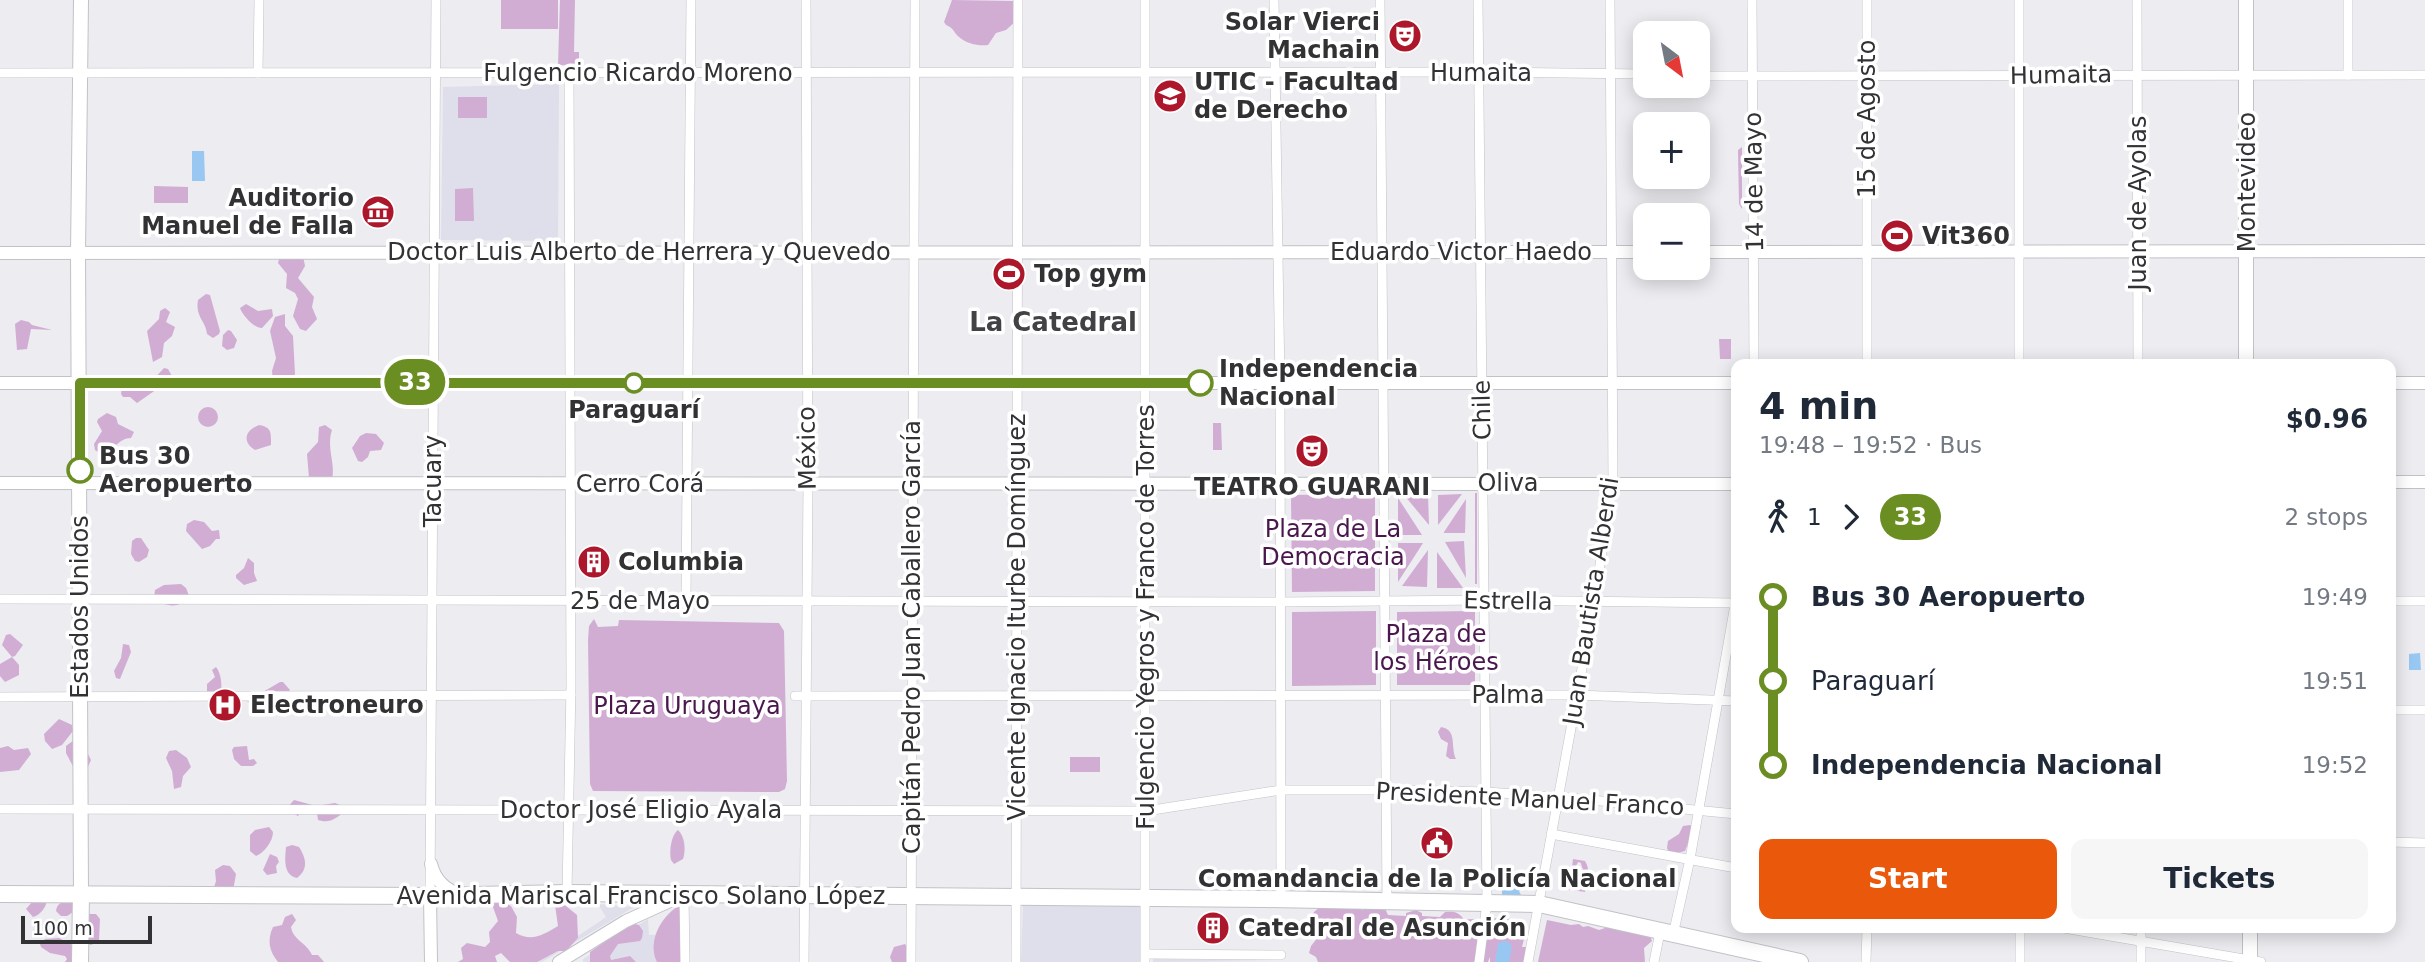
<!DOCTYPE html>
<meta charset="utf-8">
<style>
:root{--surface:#fff;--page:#f6f6f7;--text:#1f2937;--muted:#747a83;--accent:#ea580c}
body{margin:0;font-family:"DejaVu Sans",sans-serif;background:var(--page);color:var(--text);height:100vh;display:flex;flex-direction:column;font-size:26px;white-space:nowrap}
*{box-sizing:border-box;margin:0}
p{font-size:23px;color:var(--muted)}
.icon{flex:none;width:38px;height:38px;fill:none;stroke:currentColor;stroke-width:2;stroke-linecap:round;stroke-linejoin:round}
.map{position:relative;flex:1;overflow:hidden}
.side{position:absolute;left:1731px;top:359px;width:665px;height:574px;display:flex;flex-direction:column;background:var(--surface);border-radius:14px;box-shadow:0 4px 18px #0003}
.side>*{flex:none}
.badge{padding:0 14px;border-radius:23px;font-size:24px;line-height:46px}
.needle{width:46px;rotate:148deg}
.fabs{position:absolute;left:1633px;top:21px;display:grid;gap:14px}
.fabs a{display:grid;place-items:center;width:77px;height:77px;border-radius:14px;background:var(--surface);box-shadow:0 4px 18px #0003;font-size:35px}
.scale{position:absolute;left:21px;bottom:18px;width:131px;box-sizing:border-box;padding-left:7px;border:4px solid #323234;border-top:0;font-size:19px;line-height:24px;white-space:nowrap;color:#323234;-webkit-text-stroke:5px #fff;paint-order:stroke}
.map>.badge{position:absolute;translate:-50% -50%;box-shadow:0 0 0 4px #fff}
.legs{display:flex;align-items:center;gap:10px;height:77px;padding:0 28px;font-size:23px}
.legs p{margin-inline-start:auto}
.headline{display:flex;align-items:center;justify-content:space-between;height:119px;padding:0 28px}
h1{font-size:38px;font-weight:700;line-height:52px}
.action{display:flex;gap:14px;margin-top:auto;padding:14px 28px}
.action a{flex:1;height:80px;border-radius:14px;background:var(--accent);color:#fff;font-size:28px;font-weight:700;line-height:80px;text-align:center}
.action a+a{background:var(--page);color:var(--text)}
ul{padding:0 28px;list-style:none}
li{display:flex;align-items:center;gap:24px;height:84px;font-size:26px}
li i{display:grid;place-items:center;width:10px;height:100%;margin:0 9px;background:currentColor}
li i::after{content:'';width:18px;height:18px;margin:-9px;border:5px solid;border-radius:50%;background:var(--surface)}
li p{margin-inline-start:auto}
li:first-child i{background:linear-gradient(#0000 50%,currentColor 0)}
li:last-child i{background:linear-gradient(currentColor 50%,#0000 0)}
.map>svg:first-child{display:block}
.built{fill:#dfdfeb}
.green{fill:#d1add4;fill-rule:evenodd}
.water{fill:#98c7f2}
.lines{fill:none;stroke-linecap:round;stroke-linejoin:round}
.street-casing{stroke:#c1c2c6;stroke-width:10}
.secondary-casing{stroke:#c1c2c6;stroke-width:14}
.primary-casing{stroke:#c1c2c6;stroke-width:16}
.highway-casing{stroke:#c1c2c6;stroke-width:18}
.street{stroke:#fff;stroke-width:9}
.secondary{stroke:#fff;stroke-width:12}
.primary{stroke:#fff;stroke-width:14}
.highway{stroke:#fff;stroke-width:16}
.line-1-casing{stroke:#fff;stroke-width:16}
.line-1{stroke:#6b8e23;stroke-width:10}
.stop-1-dot{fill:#fff;stroke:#6b8e23;stroke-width:3.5}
.labels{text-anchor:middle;stroke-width:7;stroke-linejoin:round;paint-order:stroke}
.poi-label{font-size:24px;font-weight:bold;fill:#323234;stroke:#fff;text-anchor:start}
.street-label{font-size:24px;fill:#323234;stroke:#fff}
.stop-label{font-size:24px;font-weight:bold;fill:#323234;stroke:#fff;text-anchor:start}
.park-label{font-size:24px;fill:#49174e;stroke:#fff}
.neighbourhood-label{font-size:26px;font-weight:bold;fill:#424246;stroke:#fff}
</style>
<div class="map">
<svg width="2425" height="962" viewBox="0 0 2425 962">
<rect width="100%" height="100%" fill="#ececf1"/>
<g class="built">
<polygon points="559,84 558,241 441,240 443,87"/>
<polygon points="598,904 634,907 542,962 510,962 572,940 606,917"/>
<polygon points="1023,904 1141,905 1141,962 1021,962"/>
<polygon points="648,919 649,935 674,934 675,962 583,962 583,959"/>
<polygon points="1153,959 1273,961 1153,962"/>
</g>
<g class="green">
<rect x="501" y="0" width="57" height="29"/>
<polygon points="560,0 575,0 574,52 579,52 579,66 558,65"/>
<path d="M952 0 1014 1 1017 20 1006 30 996 33 988 45C978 46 967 44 959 37 953 32 954 28 946 25L944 22Z"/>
<rect x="458" y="97" width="29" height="21"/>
<polygon points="1742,147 1742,209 1739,204 1738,150"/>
<polygon points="154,186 188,187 188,203 154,203"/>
<polygon points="473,188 474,221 455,221 455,189"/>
<polygon points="280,256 303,256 305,266 298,278 314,297 312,307 317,319 306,331 300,329 293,316 298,299 295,293 286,288 287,274 278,263"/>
<path d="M206 294 210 295 220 331 219 334 213 338 207 334C206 321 195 317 198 300Z"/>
<path d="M246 304 258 311 272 309 273 316 262 328C254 328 243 316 240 308Z"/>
<polygon points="165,308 170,312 166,322 175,327 172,336 164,343 162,357 153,362 147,331 159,319 160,311"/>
<polygon points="285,314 285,326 293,336 295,374 293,377 273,382 272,371 276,358 270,331 275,317"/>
<polygon points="21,320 29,322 32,325 52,330 31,329 27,349 17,350 15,324"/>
<polygon points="228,330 231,331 237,340 234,348 227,350 222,346 223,335"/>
<polygon points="1719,339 1731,339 1731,359 1720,359"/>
<polygon points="164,368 168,369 173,378 137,403 130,397 123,397 121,394 122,387 152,381"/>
<circle cx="208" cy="417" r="10"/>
<path d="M107 413 116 417 118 424 134 432 131 438C118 438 114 452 101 454L95 450 94 444 102 431 97 422 98 419Z"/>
<polygon points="1213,423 1221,423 1222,450 1213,450"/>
<path d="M259 425C272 427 271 433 271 445L255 450C241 441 246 430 259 425Z"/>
<path d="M325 425 332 430C326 448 336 463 332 480L309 478 307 454 318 442 319 427Z"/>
<polygon points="366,433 376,434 384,443 381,450 370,451 368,457 362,462 358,461 352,448 360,436"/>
<rect x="1475" y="493" width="2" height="91"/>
<polygon points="1375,494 1375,591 1292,592 1291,495"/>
<polygon points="1428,494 1429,525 1404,495"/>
<polygon points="1462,494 1438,525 1438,495"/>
<polygon points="1398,498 1422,535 1398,535"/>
<polygon points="1466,499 1465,533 1444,533 1444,532"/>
<polygon points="194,520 204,522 212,531 219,530 220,539 216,539 210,546 202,549 186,531 187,524"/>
<polygon points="136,538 141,538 149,550 147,557 139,562 135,561 131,554 132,541"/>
<polygon points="1464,541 1466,578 1445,542"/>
<polygon points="1398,543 1423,543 1398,582"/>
<polygon points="1428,550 1427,587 1402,586"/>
<polygon points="1437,552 1463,588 1437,588"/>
<polygon points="248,558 254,563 254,573 257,581 244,585 236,578 236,575 244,568"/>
<path d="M181 584 186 588 190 598C179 608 165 608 154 597L155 590 164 585Z"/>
<polygon points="1376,611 1376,685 1292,686 1292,612"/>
<polygon points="1475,611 1475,685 1397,685 1397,612"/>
<polygon points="594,619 598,627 618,626 619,620 779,623 784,631 787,781 785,789 779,792 593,791 590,784 588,640 589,626"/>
<polygon points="10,634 23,645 15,656 12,657 19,665 19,675 5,682 0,676 0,664 12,657 2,645 6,635"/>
<polygon points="123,644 129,645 131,652 120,679 116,678 114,671 121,658"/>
<path d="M216 667C221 673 223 687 220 694H207V684L215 677 212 670Z"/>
<path d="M280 682H283L290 690C280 703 259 713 246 700L252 691 263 692Z"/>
<polygon points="59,719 72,725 73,731 62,745 52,749 45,741 44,734"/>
<path d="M1441 727C1458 730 1450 747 1456 759H1450L1446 756 1448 743 1441 739 1438 732Z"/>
<polygon points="85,736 88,739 88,754 91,760 87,769 76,772 66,753 66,746 78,737"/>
<polygon points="8,746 14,750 28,748 31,754 19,770 0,772 0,748"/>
<polygon points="247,746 249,760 254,759 257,763 253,766 241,766 234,759 232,750 234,747"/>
<polygon points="176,750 187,758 191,767 183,776 181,787 174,789 172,771 166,758 169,751"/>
<rect x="1070" y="757" width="30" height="15"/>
<path d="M294 800 316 806 335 803 345 807 346 811C335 818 331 824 318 820L317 813H300L298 816 289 811 287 808Z"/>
<polygon points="1690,825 1694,828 1685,851 1670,855 1667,848 1668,841 1679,834 1683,826"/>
<path d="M269 827 273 832C273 841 264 853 256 856L250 851V835L255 830Z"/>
<path d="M678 830C685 836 686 851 683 859L674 864 671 860C669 852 671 835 678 830Z"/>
<path d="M292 845 299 847C306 858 309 869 297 878 283 875 285 859 286 847Z"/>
<polygon points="270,854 277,857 279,862 276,866 277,873 267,875 263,870"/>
<path d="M1573 859 1585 861C1591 871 1588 880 1585 892L1566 889 1571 876ZM1578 862 1581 863C1582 874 1595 874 1578 887L1575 876 1579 869 1576 866Z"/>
<polygon points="223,865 230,866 236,874 233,891 213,891 216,881 215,870"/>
<path d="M38 895 47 900C46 908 40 915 33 917L26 909Z"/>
<path d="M71 898 79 908 67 916H61L56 911C57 903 63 901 71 898Z"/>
<path d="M496 900 511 906 517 917 516 933C532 942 543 935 558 926L555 905 561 902 577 915 578 938 566 951H558L537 962H510L501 953 495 956 497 962H458L463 959 461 948 467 943 485 947 490 942 489 932 498 921 493 907Z"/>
<path d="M682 904H685L689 914 680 962H657C646 941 663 913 682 904Z"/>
<path d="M1374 904 1384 906 1388 915 1406 916V913L1416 910 1422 913V916L1440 917 1445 912C1454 911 1458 912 1464 919 1481 920 1498 916 1515 920L1530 936 1524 939 1522 947H1527L1528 962H1490V957L1488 962H1480L1479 959 1473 962H1318L1316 957 1309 953 1311 946 1322 932 1313 925 1311 918C1317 899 1343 907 1359 907L1362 910Z"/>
<polygon points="89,914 96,914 100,919 99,940 97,943 90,945 86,939 82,922"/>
<path d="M292 914 296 920 291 927C293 940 307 943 312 955H318L324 962H278C269 951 267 940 273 927L282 925 285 917Z"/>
<polygon points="1547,920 1571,925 1579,924 1583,927 1588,926 1599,930 1608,927 1650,936 1652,941 1644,948 1645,962 1538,962"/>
<polygon points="631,923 639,925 643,931 642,938 640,941 618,944 610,956 611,960 630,956 636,962 590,962 590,952"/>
<polygon points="59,938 74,946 77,962 65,962 67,959 65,956 50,953 41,947 40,944 45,939"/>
<polygon points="905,944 907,947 909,962 892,962 890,957 894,947"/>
</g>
<g class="water">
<polygon points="192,151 204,151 205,181 192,181"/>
<path d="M1302 449 1310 452 1319 449 1323 458C1313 463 1308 463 1298 458Z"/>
<polygon points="2420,653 2421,670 2409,670 2409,654"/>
<polygon points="1519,874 1524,880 1523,888 1519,891 1522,897 1502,898 1502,886 1497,884 1499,875"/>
<polygon points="1503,941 1507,941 1512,947 1509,962 1495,962 1498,944"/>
</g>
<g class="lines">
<defs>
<g id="street">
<polyline points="1145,0 1145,962"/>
<polyline points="1274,0 1280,384 1281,899"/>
<polyline points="1380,0 1387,901"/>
<polyline points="1478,0 1487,903 1479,962"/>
<polyline points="1752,0 1754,364"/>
<polyline points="2137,0 2138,364"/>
<polyline points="2348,0 2348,75"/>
<polyline points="0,73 1478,72 1645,74"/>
<polyline points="258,73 259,0"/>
<polyline points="1698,76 2425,75"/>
<polyline points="1867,364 1867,0"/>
<polyline points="2019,364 2019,0"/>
<polyline points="0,599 1280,602 1484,600 1736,603"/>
<polyline points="686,601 691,0"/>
<polyline points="2390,601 2425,601"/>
<polyline points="795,696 1576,695 1736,701"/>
<polyline points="0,697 571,695"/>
<polyline points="2390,710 2425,710"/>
<polyline points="0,809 1146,811 1281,790 1399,790 1486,792 1570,798 1736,814"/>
<polyline points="1551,834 1736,868"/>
<polyline points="2390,842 2425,843"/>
<polyline points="567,893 571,686 569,73"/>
<polyline points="684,894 685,962"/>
<polyline points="430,896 436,0"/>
<polyline points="2020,928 2020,962"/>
<polyline points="2064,928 2261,962"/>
<polyline points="2141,928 2141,962"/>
<polyline points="1673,935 1690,859 1736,599"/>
<polyline points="1146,954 1281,955"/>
<polyline points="804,962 808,484 806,0"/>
<polyline points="911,962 915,0"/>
<polyline points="1016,962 1018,0"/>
<polyline points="1528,962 1594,603 1613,482 1610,0"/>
<polyline points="1654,962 1660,932"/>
<polyline points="1866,962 1867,928"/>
</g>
<g id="secondary">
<polyline points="1698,252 2425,251"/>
<polyline points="0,253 1645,252"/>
<polyline points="0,383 1736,383"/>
<polyline points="2390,383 2425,383"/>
<polyline points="2390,482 2425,482"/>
<polyline points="0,483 1736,484"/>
<path d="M431 864C435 880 444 888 459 895"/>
<polyline points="430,896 431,962"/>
<polyline points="559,962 626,921 681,896"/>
</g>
<g id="primary">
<polyline points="2246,364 2246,0"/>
<polyline points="81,894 78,253 81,0"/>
<polyline points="2250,928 2250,962"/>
</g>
<g id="highway">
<polyline points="0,894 430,896 567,893 1265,899 1539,904 1800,962"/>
<polyline points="80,962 81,894"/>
</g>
</defs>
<use href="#street" class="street-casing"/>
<use href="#secondary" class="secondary-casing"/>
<use href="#primary" class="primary-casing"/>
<use href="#highway" class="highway-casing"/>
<use href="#street" class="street"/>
<use href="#secondary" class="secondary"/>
<use href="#primary" class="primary"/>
<use href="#highway" class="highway"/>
</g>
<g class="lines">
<defs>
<polyline id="line-1" points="80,470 80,383 1200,383"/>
</defs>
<use href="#line-1" class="line-1-casing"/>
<use href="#line-1" class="line-1"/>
</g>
<defs>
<symbol id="theatre-disc" viewBox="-11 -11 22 22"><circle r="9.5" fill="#ac172c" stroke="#fff"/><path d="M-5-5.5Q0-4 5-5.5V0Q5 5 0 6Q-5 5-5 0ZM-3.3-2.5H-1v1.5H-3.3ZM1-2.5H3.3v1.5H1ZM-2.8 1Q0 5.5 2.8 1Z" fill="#fff"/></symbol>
<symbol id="university-disc" viewBox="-11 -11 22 22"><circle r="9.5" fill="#ac172c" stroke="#fff"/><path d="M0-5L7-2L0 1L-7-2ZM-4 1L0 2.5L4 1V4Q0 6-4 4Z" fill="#fff"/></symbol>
<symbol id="museum-disc" viewBox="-11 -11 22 22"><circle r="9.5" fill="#ac172c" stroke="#fff"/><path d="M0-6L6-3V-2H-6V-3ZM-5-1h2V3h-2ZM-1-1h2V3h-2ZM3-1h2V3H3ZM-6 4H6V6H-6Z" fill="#fff"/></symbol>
<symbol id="stadium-disc" viewBox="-11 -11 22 22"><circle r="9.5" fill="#ac172c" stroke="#fff"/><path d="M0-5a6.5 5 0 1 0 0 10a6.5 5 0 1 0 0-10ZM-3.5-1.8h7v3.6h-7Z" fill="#fff"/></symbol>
<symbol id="building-disc" viewBox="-11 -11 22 22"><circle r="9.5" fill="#ac172c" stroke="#fff"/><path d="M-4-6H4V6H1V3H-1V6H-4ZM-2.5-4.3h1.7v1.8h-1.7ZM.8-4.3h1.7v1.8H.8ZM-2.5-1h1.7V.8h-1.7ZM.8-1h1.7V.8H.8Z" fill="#fff"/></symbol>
<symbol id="hospital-disc" viewBox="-11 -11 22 22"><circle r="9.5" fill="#ac172c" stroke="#fff"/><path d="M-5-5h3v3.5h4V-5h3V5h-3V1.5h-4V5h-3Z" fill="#fff"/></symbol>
<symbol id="civic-disc" viewBox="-11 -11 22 22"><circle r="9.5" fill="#ac172c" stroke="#fff"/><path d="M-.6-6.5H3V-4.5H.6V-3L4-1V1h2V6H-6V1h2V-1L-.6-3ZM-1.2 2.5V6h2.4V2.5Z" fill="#fff"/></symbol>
</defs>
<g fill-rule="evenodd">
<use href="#theatre-disc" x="1386" y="17" width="38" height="38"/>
<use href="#university-disc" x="1151" y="77" width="38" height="38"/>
<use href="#museum-disc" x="359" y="193" width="38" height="38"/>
<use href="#stadium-disc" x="1878" y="217" width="38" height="38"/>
<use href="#stadium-disc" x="990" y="255" width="38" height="38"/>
<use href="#theatre-disc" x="1293" y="432" width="38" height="38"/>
<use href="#building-disc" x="575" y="543" width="38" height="38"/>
<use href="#hospital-disc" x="206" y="686" width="38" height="38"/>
<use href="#civic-disc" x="1418" y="824" width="38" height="38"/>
<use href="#building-disc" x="1194" y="909" width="38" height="38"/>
</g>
<g class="stop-1-dot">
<circle cx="634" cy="383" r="9"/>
<circle cx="1200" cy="383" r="12"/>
<circle cx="80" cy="470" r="12"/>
</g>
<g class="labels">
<g class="poi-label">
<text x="1380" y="30" text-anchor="end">Solar Vierci<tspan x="1380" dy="28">Machain</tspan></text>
<text x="1194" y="90">UTIC - Facultad<tspan x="1194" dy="28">de Derecho</tspan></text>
<text x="354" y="206" text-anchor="end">Auditorio<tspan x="354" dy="28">Manuel de Falla</tspan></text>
<text x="1922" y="244">Vit360</text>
<text x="1034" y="282">Top gym</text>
<text x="1312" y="495" text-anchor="middle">TEATRO GUARANI</text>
<text x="618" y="570">Columbia</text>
<text x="250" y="713">Electroneuro</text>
<text x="1437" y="887" text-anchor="middle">Comandancia de la Policía Nacional</text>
<text x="1238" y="936">Catedral de Asunción</text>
</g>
<g class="street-label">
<text x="638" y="81">Fulgencio Ricardo Moreno</text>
<text x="1481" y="81">Humaita</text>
<text transform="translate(2061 75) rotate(-1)" y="8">Humaita</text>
<text transform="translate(1867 119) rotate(-90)" y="8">15 de Agosto</text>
<text transform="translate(1754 182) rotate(-91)" y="8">14 de Mayo</text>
<text transform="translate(2247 182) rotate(-90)" y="8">Montevideo</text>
<text transform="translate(2138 203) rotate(-90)" y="8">Juan de Ayolas</text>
<text x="639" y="260">Doctor Luis Alberto de Herrera y Quevedo</text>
<text x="1461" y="260">Eduardo Victor Haedo</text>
<text transform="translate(1482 410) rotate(-91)" y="8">Chile</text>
<text transform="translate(807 448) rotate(-91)" y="8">México</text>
<text transform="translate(433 481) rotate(-90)" y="8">Tacuary</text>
<text x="1508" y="491">Oliva</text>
<text x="640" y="492">Cerro Corá</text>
<text x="640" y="609">25 de Mayo</text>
<text transform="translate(1508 601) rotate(1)" y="8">Estrella</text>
<text transform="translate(1591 601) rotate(-81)" y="8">Juan Bautista Alberdi</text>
<text transform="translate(80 607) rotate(-90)" y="8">Estados Unidos</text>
<text transform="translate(1017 617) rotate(-90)" y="8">Vicente Ignacio Iturbe Domínguez</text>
<text transform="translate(1146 617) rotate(-90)" y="8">Fulgencio Yegros y Franco de Torres</text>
<text transform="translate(912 637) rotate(-90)" y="8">Capitán Pedro Juan Caballero García</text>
<text x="1508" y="703">Palma</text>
<text transform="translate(1530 799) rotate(3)" y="8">Presidente Manuel Franco</text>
<text x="641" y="818">Doctor José Eligio Ayala</text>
<text x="641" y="904">Avenida Mariscal Francisco Solano López</text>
</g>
<g class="stop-label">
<text x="1219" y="377">Independencia<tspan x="1219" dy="28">Nacional</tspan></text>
<text x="634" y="418" text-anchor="middle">Paraguarí</text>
<text x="99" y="464">Bus 30<tspan x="99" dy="28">Aeropuerto</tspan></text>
</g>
<g class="park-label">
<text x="1333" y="537">Plaza de La<tspan x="1333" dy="28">Democracia</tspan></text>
<text x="1436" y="642">Plaza de<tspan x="1436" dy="28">los Héroes</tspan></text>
<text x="687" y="714">Plaza Uruguaya</text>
</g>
<g class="neighbourhood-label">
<text x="1053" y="331">La Catedral</text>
</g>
</g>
</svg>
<div class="fabs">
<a><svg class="needle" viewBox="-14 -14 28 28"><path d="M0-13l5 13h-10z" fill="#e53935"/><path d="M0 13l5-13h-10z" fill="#747a83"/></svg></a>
<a>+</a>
<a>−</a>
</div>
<div class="scale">100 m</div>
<b class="badge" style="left:415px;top:382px;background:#6b8e23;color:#fff">33</b>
<section class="side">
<div class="headline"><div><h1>4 min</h1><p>19:48 – 19:52 · Bus</p></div><b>$0.96</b></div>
<div class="legs"><svg class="icon" aria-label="walk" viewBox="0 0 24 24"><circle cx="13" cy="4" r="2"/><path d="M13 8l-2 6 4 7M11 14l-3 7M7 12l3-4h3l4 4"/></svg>1<svg class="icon" aria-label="forward" viewBox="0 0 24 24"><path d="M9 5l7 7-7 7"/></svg><b class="badge" style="background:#6b8e23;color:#fff">33</b><p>2 stops</p></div>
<ul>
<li><i style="color:#6b8e23"></i><b>Bus 30 Aeropuerto</b><p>19:49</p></li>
<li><i style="color:#6b8e23"></i><span>Paraguarí</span><p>19:51</p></li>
<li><i style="color:#6b8e23"></i><b>Independencia Nacional</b><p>19:52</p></li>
</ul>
<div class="action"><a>Start</a><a>Tickets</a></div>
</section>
</div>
